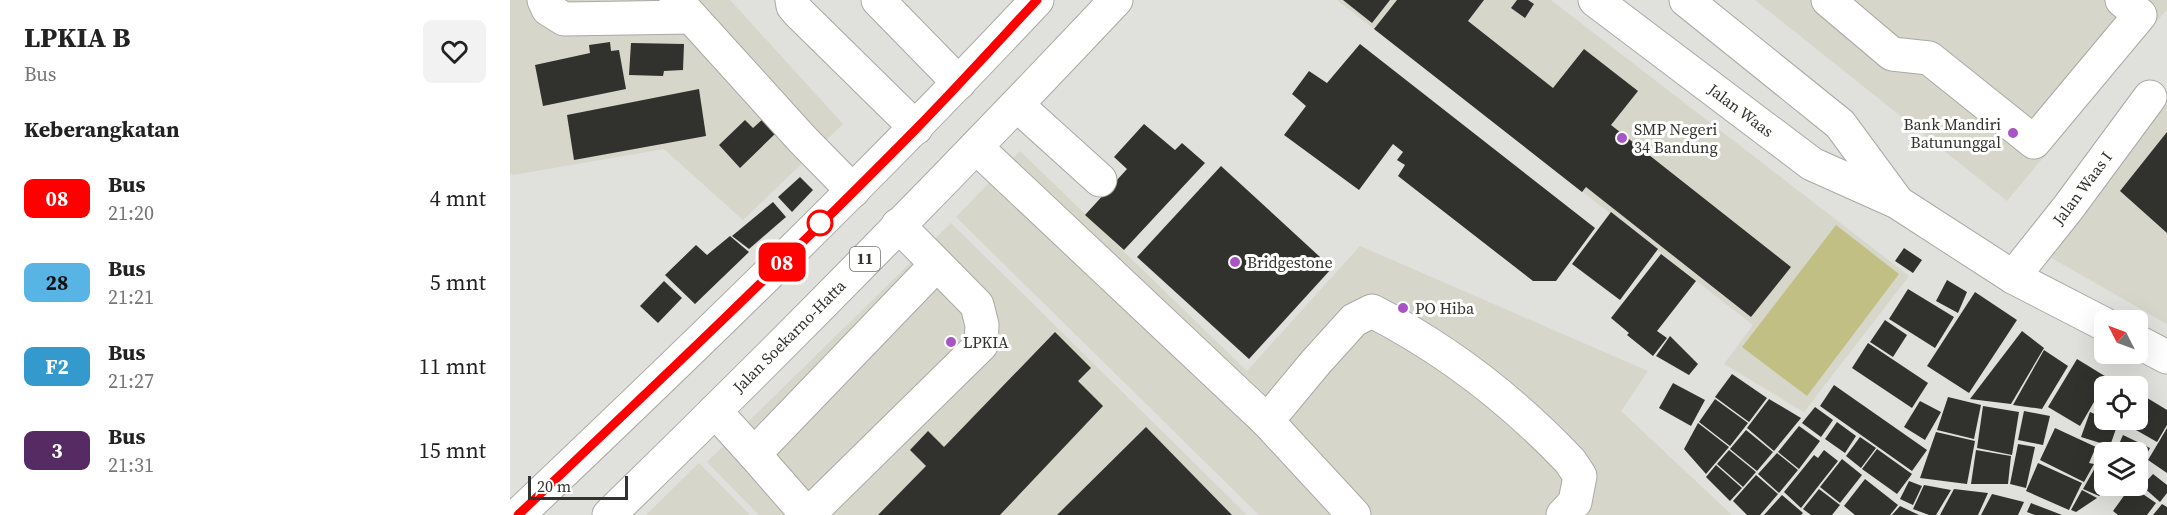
<!DOCTYPE html>
<html lang="id">
<style>
:root{--surface:#fff;--page:#f2f2f2;--text:#222;--muted:#767676}
body{margin:0;font-family:"Source Serif 4",serif;background:var(--page);color:var(--text);height:100vh;display:flex;flex-direction:column;font-size:22px;white-space:nowrap}
*{box-sizing:border-box;margin:0}
p{font-size:20px;color:var(--muted)}
.icon{flex:none;width:33px;height:33px;fill:none;stroke:currentColor;stroke-width:2;stroke-linecap:round;stroke-linejoin:round}
.map{position:relative;flex:1;overflow:hidden}
.sheet{display:flex;flex-direction:column;background:var(--surface);width:510px}
.sheet>*{flex:none}
.badge{padding:0 12px;border-radius:9px;font-size:21px;line-height:39px}
.needle{width:39px;rotate:312deg}
.buttons{position:absolute;left:1584px;top:310px;display:grid;gap:12px}
.buttons a{display:grid;place-items:center;width:54px;height:54px;border-radius:9px;background:var(--surface);box-shadow:0 6px 24px #0002;font-size:30px}
.scale{position:absolute;left:18px;bottom:15px;width:100px;box-sizing:border-box;padding-left:6px;border:3px solid #323231;border-top:0;font-size:16px;line-height:21px;white-space:nowrap;color:#323231;-webkit-text-stroke:4px #fffffe;paint-order:stroke}
.map>.badge{position:absolute;translate:-50% -50%;box-shadow:0 0 0 3px #fff}
h2{padding:0 24px;font-size:22px;line-height:54px}
.round{display:grid;place-items:center;flex:none;width:63px;height:63px;border-radius:9px;background:var(--page)}
.summary{display:flex;align-items:center;justify-content:space-between;height:102px;padding:0 24px}
h1{font-size:28px;font-weight:700;line-height:45px}
ul{padding:0;list-style:none}
li{display:flex;align-items:center;gap:18px;height:84px;padding:0 24px}
li div{flex:1}
li b{display:block;font-size:22px}
li em{font-style:normal}
li .badge{min-width:66px;font-weight:700;text-align:center}
main{display:flex;flex:1;min-height:0}
.map>svg:first-child{display:block}
.built{fill:#d6d6cb}
.grass{fill:#c1bf84}
.building{fill:#31312e}
.lines{fill:none;stroke-linecap:round;stroke-linejoin:round}
.minor-casing{stroke:#a9a9a5;stroke-width:35}
.highway-casing{stroke:#a9a9a5;stroke-width:35}
.minor{stroke:#fff;stroke-width:33}
.highway{stroke:#fff;stroke-width:33}
.line-casing{stroke:#fff;stroke-width:14}
.line{stroke:#f00;stroke-width:9}
.poi-dot{fill:#a755c5;stroke:#fffffe;stroke-width:2}
.stop-dot{fill:#fff;stroke:#f00;stroke-width:3}
.labels{text-anchor:middle;stroke-width:6;stroke-linejoin:round;paint-order:stroke}
.shield{fill:#fffffe;stroke:#70706e;stroke-width:1.5}
.shield-label{font-size:15px;font-weight:bold;fill:#323231}
.street-label{font-size:16px;fill:#323231;stroke:#fffffe}
.poi-label{font-size:16px;fill:#323231;stroke:#fffffe;text-anchor:start}
</style>
<main>
<section class="sheet">
<div class="summary"><div><h1>LPKIA B</h1><p>Bus</p></div><a class="round"><svg class="icon" aria-label="heart" viewBox="0 0 24 24"><path d="M12 20l-8-8c-3-5 5-10 8-4 3-6 11-1 8 4z"/></svg></a></div>
<h2>Keberangkatan</h2>
<ul>
<li><span class="badge" style="background:#f00;color:#fff">08</span><div><b>Bus</b><p>21:20</p></div><em>4 mnt</em></li>
<li><span class="badge" style="background:#58b4e5;color:#111">28</span><div><b>Bus</b><p>21:21</p></div><em>5 mnt</em></li>
<li><span class="badge" style="background:#3499cc;color:#fff">F2</span><div><b>Bus</b><p>21:27</p></div><em>11 mnt</em></li>
<li><span class="badge" style="background:#562b63;color:#fff">3</span><div><b>Bus</b><p>21:31</p></div><em>15 mnt</em></li>
</ul>
</section>
<div class="map">
<svg width="1657" height="515" viewBox="0 0 1657 515">
<rect width="100%" height="100%" fill="#e0e0dc"/>
<g class="built">
<polygon points="0,0 220,0 333,124 233,220 154,149 3,175 0,172"/>
<polygon points="827,0 1041,0 1399,276 1294,412 1214,364 1243,325"/>
<polygon points="1245,0 1657,0 1657,9 1497,201"/>
<polygon points="1657,93 1657,324 1540,257"/>
<polygon points="510,151 737,371 850,246 1138,371 1111,411 1222,515 749,515 446,217"/>
<polygon points="441,223 737,515 249,515 197,462"/>
<polygon points="189,463 240,515 136,515"/>
</g>
<polygon class="grass" points="1326,225 1389,274 1297,396 1232,347"/>
<g class="building">
<polygon points="833,0 880,0 862,23"/>
<polygon points="887,0 974,0 958,21 1043,88 1074,49 1128,91 1101,125 1281,267 1241,317 1076,187 1072,192 864,29"/>
<polygon points="1007,0 1018,0 1024,4 1015,18 1001,8"/>
<polygon points="100,42 101,51 109,50 116,89 33,106 25,65 80,53 79,45"/>
<polygon points="121,43 174,44 173,70 154,71 153,76 119,75"/>
<polygon points="850,44 1085,228 1046,281 1023,281 888,176 895,165 887,160 893,152 883,144 849,190 774,135 796,106 782,94 799,71 817,83"/>
<polygon points="189,89 196,136 64,160 57,115"/>
<polygon points="254,118 267,132 230,168 209,145 235,120 243,128"/>
<polygon points="634,124 665,150 672,143 695,163 614,250 575,215 617,169 604,157"/>
<polygon points="1657,132 1657,233 1610,191"/>
<polygon points="711,166 822,268 739,359 627,257"/>
<polygon points="290,177 303,190 282,212 268,197"/>
<polygon points="263,202 276,217 239,249 222,236"/>
<polygon points="1101,212 1148,249 1110,300 1062,264"/>
<polygon points="220,236 239,252 185,304 155,275 186,245 197,255"/>
<polygon points="1394,248 1412,260 1403,273 1385,261"/>
<polygon points="1151,254 1186,281 1147,331 1157,338 1143,356 1117,335 1119,333 1101,318"/>
<polygon points="1437,280 1457,292 1448,313 1426,301"/>
<polygon points="154,281 172,298 148,323 130,306"/>
<polygon points="1398,289 1444,317 1425,348 1379,319"/>
<polygon points="1465,292 1507,320 1459,393 1417,366"/>
<polygon points="1375,320 1397,335 1383,357 1360,342"/>
<polygon points="1512,331 1534,348 1501,404 1460,399"/>
<polygon points="545,332 581,368 568,381 593,406 490,515 368,515 416,466 400,450 418,431 434,447"/>
<polygon points="1160,336 1188,364 1179,375 1146,356"/>
<polygon points="1358,343 1418,383 1402,408 1342,368"/>
<polygon points="1534,350 1558,366 1532,409 1503,405"/>
<polygon points="1567,359 1598,378 1570,426 1538,407"/>
<polygon points="1222,374 1257,398 1239,422 1205,397"/>
<polygon points="1602,378 1617,387 1597,387"/>
<polygon points="1163,383 1195,400 1181,426 1149,408"/>
<polygon points="1324,385 1417,450 1402,471 1310,406"/>
<polygon points="1629,393 1657,410 1657,425 1647,442 1612,422 1628,420"/>
<polygon points="1438,397 1471,405 1464,439 1427,430"/>
<polygon points="1205,399 1238,423 1220,446 1189,422"/>
<polygon points="1259,399 1291,418 1264,451 1237,428"/>
<polygon points="1410,401 1431,412 1415,440 1394,427"/>
<polygon points="1473,406 1509,412 1502,455 1467,448"/>
<polygon points="1305,407 1323,420 1311,437 1292,423"/>
<polygon points="1514,411 1540,416 1533,445 1508,440"/>
<polygon points="1580,412 1594,418 1594,420 1608,423 1600,446 1571,437"/>
<polygon points="1327,422 1346,436 1335,453 1315,439"/>
<polygon points="1188,423 1219,447 1196,474 1174,449"/>
<polygon points="1289,426 1310,441 1289,469 1268,452"/>
<polygon points="636,427 722,515 547,515"/>
<polygon points="1545,428 1586,447 1579,463 1584,464 1574,482 1530,460"/>
<polygon points="1657,428 1657,473 1638,460"/>
<polygon points="1236,430 1263,452 1247,471 1220,449"/>
<polygon points="1426,432 1465,441 1457,484 1410,478"/>
<polygon points="1613,435 1640,448 1628,471 1628,453 1605,453"/>
<polygon points="1350,437 1366,448 1351,468 1336,456"/>
<polygon points="1508,444 1525,447 1516,488 1500,484"/>
<polygon points="1367,449 1402,474 1387,494 1352,469"/>
<polygon points="1219,450 1246,472 1233,487 1207,464"/>
<polygon points="1314,450 1328,461 1291,508 1274,492 1304,455 1308,458"/>
<polygon points="1466,450 1501,456 1498,484 1461,484"/>
<polygon points="1267,453 1288,470 1269,493 1248,474"/>
<polygon points="1332,459 1352,475 1330,503 1310,487"/>
<polygon points="1528,463 1572,483 1559,510 1516,491"/>
<polygon points="1206,465 1232,488 1220,501 1196,477"/>
<polygon points="1586,466 1594,469 1594,486 1604,486 1589,496 1573,489"/>
<polygon points="1643,474 1657,485 1657,493 1650,502 1632,486"/>
<polygon points="1246,475 1268,494 1250,515 1237,515 1223,501"/>
<polygon points="1355,479 1388,505 1380,515 1345,515 1334,506"/>
<polygon points="1399,481 1412,486 1403,505 1390,499"/>
<polygon points="1414,485 1441,490 1426,515 1419,515 1403,509"/>
<polygon points="1621,486 1646,503 1637,515 1608,515 1603,511"/>
<polygon points="1309,489 1330,505 1322,515 1301,515 1293,509"/>
<polygon points="1444,489 1478,493 1468,515 1430,515"/>
<polygon points="1572,490 1587,498 1566,512 1561,510"/>
<polygon points="1482,494 1514,502 1508,515 1471,515"/>
<polygon points="1272,495 1293,513 1291,515 1254,515"/>
<polygon points="1521,503 1552,515 1525,515 1517,512"/>
<polygon points="1652,504 1657,507 1657,515 1643,515"/>
<polygon points="1390,506 1409,515 1382,515"/>
</g>
<g class="lines">
<defs>
<g id="minor">
<polyline points="34,0 38,9 54,19 181,17"/>
<polyline points="166,0 292,139 343,191"/>
<polyline points="282,0 283,6 289,13 406,128"/>
<polyline points="368,0 449,83"/>
<polyline points="1085,0 1302,164 1387,202 1503,277 1594,324"/>
<polyline points="1176,0 1330,124 1386,200"/>
<polyline points="1318,0 1382,54 1419,58 1524,142 1630,15 1612,0"/>
<polyline points="507,105 590,180"/>
<polyline points="466,147 757,421 844,515"/>
<polyline points="388,225 467,305 472,325 471,345 305,508 293,510 244,454 426,265"/>
<polyline points="1503,277 1558,208 1640,97"/>
<polyline points="1628,342 1657,357"/>
<polyline points="205,411 244,454"/>
<path d="M757 421 806 362 844 320 862 311C936 349 1003 401 1060 461L1070 476 1065 502 1053 515"/>
</g>
<g id="highway">
<path d="M8 515C185 347 360 178 527 0"/>
<path d="M99 515C272 347 441 175 606 0"/>
</g>
</defs>
<use href="#minor" class="minor-casing"/>
<use href="#highway" class="highway-casing"/>
<use href="#minor" class="minor"/>
<use href="#highway" class="highway"/>
</g>
<g class="lines">
<defs>
<path id="line" d="M8 515C142 388 276 261 406 129 447 87 487 43 527 0"/>
</defs>
<use href="#line" class="line-casing"/>
<use href="#line" class="line"/>
</g>
<g class="poi-dot">
<circle cx="1503" cy="133" r="6"/>
<circle cx="1112" cy="138" r="6"/>
<circle cx="725" cy="262" r="6"/>
<circle cx="893" cy="308" r="6"/>
<circle cx="441" cy="342" r="6"/>
</g>
<circle class="stop-dot" cx="310" cy="223" r="12"/>
<g class="labels">
<rect class="shield" x="340" y="247" width="30" height="24" rx="4.5"/>
<g class="shield-label">
<text x="355" y="264">11</text>
</g>
<g class="street-label">
<text transform="translate(1231 110) rotate(37)" y="6">Jalan Waas</text>
<text transform="translate(1572 188) rotate(-53)" y="6">Jalan Waas I</text>
<text transform="translate(279 336) rotate(-45)" y="6">Jalan Soekarno-Hatta</text>
</g>
<g class="poi-label">
<text x="1491" y="130" text-anchor="end">Bank Mandiri<tspan x="1491" dy="18">Batununggal</tspan></text>
<text x="1124" y="135">SMP Negeri<tspan x="1124" dy="18">34 Bandung</tspan></text>
<text x="737" y="268">Bridgestone</text>
<text x="905" y="314">PO Hiba</text>
<text x="453" y="348">LPKIA</text>
</g>
</g>
</svg>
<div class="buttons">
<a><svg class="needle" viewBox="-14 -14 28 28"><path d="M0-13l5 13h-10z" fill="#e53935"/><path d="M0 13l5-13h-10z" fill="#767676"/></svg></a>
<a><svg class="icon" aria-label="locate" viewBox="0 0 24 24"><circle cx="12" cy="12" r="6"/><path d="M12 2v4M12 18v4M2 12h4M18 12h4"/></svg></a>
<a><svg class="icon" aria-label="layers" viewBox="0 0 24 24"><path d="M12 4l9 5-9 5-9-5zM3 14l9 5 9-5"/></svg></a>
</div>
<div class="scale">20 m</div>
<b class="badge" style="left:272px;top:262px;background:#f00;color:#fff">08</b>
</div>
</main>
